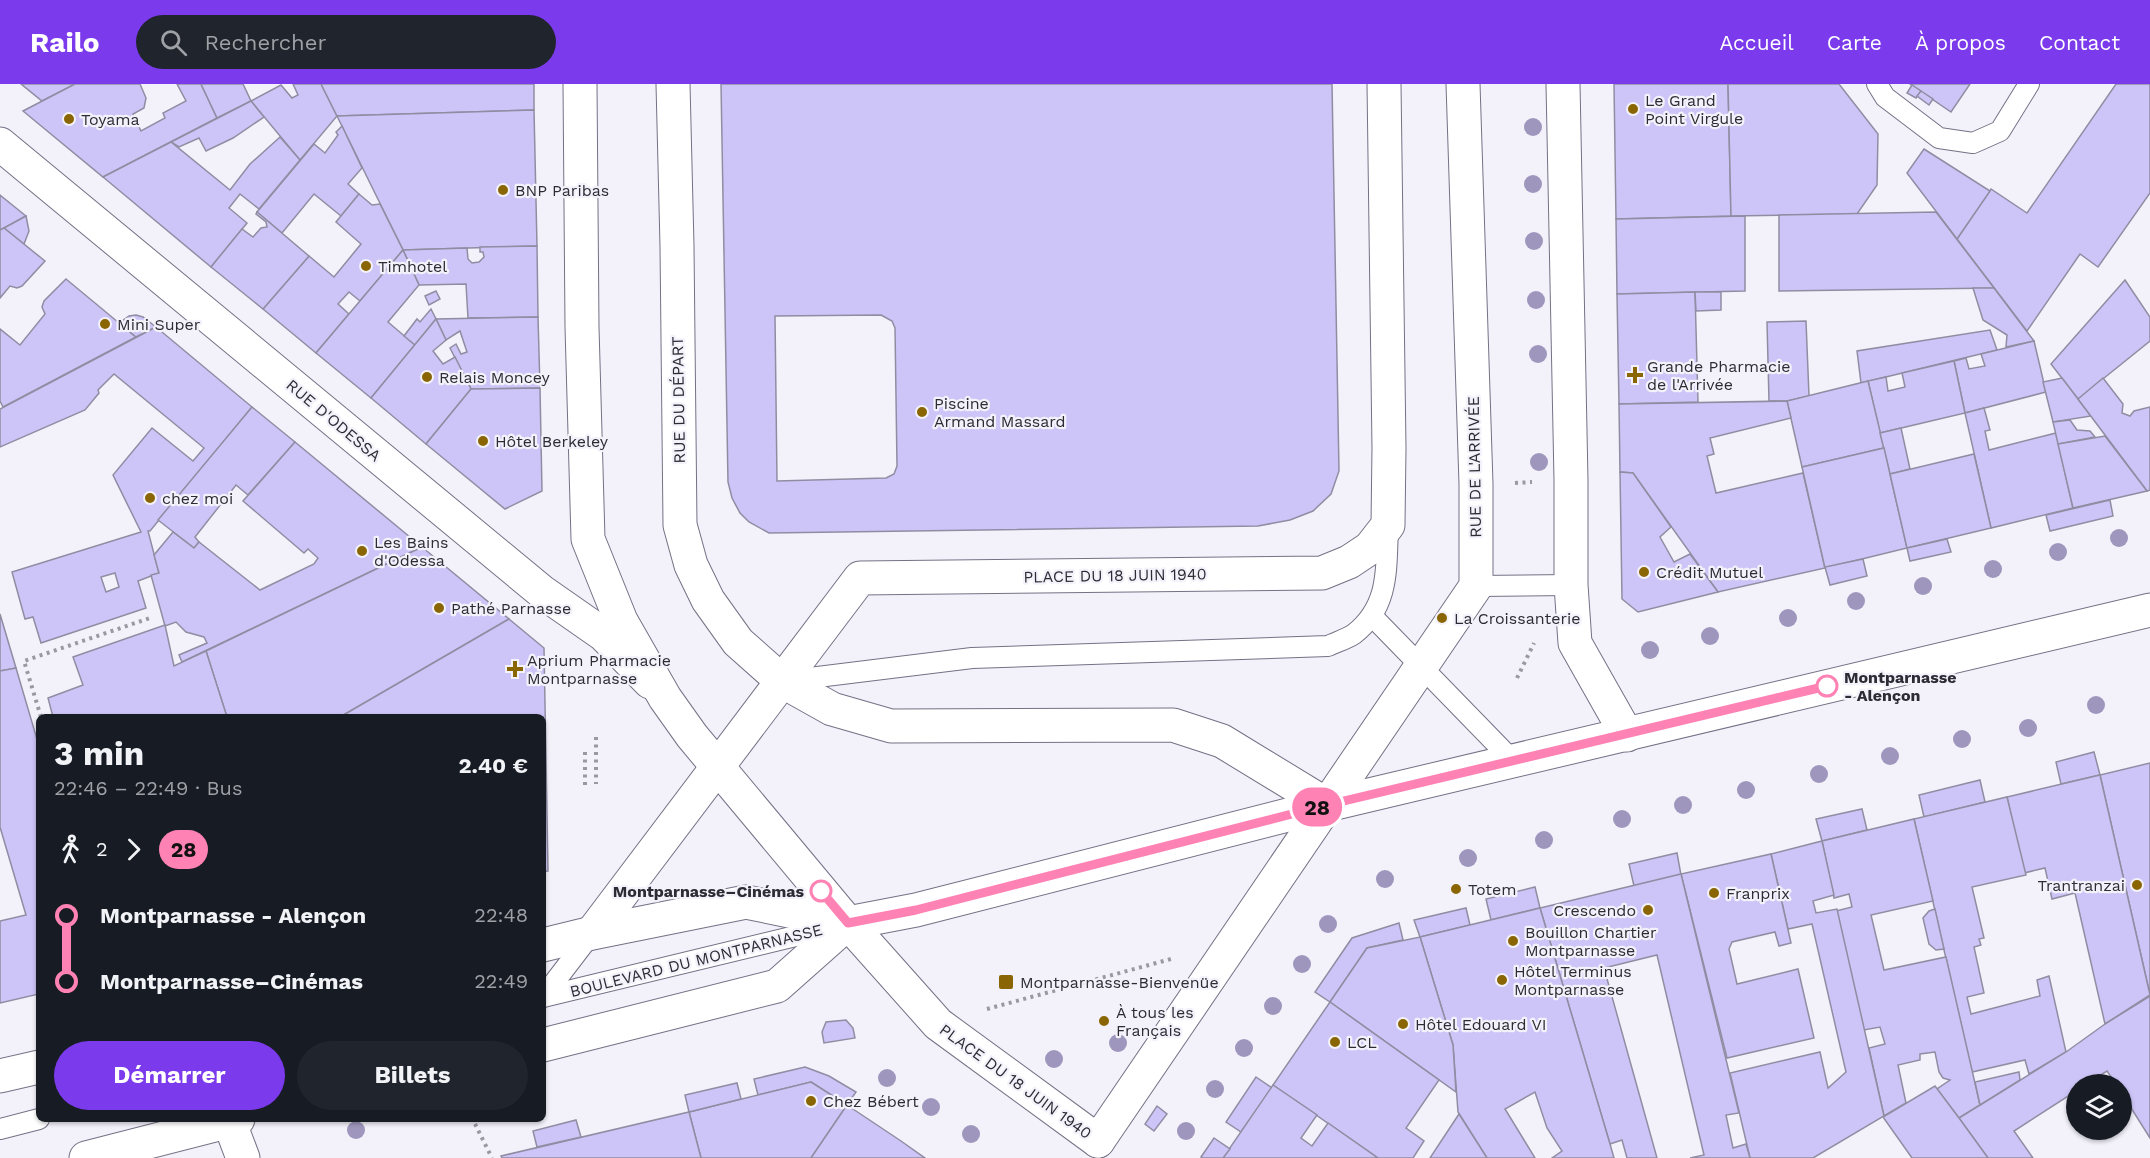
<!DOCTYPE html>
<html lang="fr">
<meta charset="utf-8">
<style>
:root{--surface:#171b24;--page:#20242c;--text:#f1f3f6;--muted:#9ea1a6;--accent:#7c3aed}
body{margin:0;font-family:"Work Sans",sans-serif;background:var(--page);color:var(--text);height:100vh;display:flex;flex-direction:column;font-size:22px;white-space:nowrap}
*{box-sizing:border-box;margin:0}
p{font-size:20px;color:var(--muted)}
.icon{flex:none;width:33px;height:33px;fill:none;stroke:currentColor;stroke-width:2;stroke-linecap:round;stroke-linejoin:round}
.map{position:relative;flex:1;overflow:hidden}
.sheet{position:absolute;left:36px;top:630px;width:510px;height:408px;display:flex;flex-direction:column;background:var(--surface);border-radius:9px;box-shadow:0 2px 4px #0004}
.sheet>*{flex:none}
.badge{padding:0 12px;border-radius:20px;font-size:21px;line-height:39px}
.buttons{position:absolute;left:2066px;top:990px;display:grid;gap:12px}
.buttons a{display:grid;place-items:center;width:66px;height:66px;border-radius:50%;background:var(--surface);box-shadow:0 2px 4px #0004;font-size:30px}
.map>.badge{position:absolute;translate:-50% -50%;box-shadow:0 0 0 3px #fff}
.legs{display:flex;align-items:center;gap:9px;height:66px;padding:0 18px;font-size:20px}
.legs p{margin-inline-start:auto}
.headline{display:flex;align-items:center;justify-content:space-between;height:102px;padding:0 18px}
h1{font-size:33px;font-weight:700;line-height:45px}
.action{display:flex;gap:12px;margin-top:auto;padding:12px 18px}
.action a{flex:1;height:69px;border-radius:36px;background:var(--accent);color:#fff;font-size:24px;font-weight:700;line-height:69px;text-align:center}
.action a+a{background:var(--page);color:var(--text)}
ul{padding:0 18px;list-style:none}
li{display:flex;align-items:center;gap:21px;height:66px;font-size:22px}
li i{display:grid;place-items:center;width:9px;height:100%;margin:0 8px;background:currentColor}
li i::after{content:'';width:15px;height:15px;margin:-8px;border:4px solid;border-radius:50%;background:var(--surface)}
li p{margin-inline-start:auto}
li:first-child i{background:linear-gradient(#0000 50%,currentColor 0)}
li:last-child i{background:linear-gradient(currentColor 50%,#0000 0)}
header{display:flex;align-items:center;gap:36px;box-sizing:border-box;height:84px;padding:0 30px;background:var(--accent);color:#fff}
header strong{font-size:28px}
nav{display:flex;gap:33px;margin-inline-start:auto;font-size:21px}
.search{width:420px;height:54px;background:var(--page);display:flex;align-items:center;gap:15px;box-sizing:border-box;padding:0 21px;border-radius:33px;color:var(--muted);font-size:22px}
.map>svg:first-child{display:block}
.building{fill:#cdc5f7;stroke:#908da3;stroke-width:1.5;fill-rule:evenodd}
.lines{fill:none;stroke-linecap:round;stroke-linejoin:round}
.lane-casing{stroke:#747185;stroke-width:22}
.street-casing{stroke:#747185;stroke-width:35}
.secondary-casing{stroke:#747185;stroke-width:35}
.primary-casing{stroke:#747185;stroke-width:35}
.path{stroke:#9a99a2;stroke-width:4;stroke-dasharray:3 4.5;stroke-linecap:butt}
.lane{stroke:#fff;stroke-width:20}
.street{stroke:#fff;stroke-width:33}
.secondary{stroke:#fff;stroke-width:33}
.primary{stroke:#fff;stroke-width:33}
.tree{fill:#9e96bc}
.line-1-casing{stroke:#fff;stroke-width:14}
.line-1{stroke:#ff82b4;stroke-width:9}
.poi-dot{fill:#8a6504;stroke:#f3f2fb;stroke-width:2}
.stop-1-dot{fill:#fff;stroke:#ff82b4;stroke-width:3}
.labels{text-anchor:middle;stroke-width:4.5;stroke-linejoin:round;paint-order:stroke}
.poi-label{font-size:16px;fill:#2d2b34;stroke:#f3f2fb;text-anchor:start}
.street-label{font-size:16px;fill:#2d2b34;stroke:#f3f2fb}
.stop-label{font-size:16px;font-weight:bold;fill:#2d2b34;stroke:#f3f2fb;text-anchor:start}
</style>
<header>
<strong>Railo</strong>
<div class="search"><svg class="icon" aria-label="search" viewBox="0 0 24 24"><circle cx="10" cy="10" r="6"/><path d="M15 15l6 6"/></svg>Rechercher</div>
<nav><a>Accueil</a><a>Carte</a><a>À propos</a><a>Contact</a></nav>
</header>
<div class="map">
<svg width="2150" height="1074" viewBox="0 0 2150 1074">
<rect width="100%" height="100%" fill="#f3f2fb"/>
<g class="building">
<polygon points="21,0 75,0 42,17"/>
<polygon points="75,0 140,0 146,14 144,24 133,30 141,47 165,34 163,29 186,17 177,0 201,0 217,34 103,93 23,27"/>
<polygon points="201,0 243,0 251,17 217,34"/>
<polygon points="293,0 321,0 337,32 300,76 251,17 281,1 292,14 298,11"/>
<polygon points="321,0 534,0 534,26 337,32"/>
<path d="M721 0H1332L1339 387 1331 410 1313 427 1290 436 1258 442 769 449 749 438 740 429 732 414 728 398ZM881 231 892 237 895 244 897 382 894 390 886 394 777 397 775 232Z"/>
<polygon points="1614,0 1728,0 1731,132 1616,135"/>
<polygon points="1728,0 1839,0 1878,50 1877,101 1857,130 1731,132"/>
<polygon points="1910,0 1970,0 1951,28"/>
<polygon points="2116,0 2150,0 2150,109 2098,183 2080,170 2027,247 1957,155 1991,105 2027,129"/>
<polygon points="1912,1 1921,7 1916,14 1907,9"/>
<polygon points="1921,7 1933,15 1929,21 1917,12"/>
<polygon points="251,17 264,33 233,54 206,67 199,54 179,63 171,58"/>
<polygon points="534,26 537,162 403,166 337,32"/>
<polygon points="342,42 362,84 348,100 359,110 341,132 314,110 282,149 257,128 314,60 325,69 338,51 336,48"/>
<polygon points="280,53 300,76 259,125 240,110 229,124 247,139 211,183 103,93 171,58 230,106 250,80"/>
<polygon points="1924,65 1990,107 1957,155 1907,89"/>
<polygon points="359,110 372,121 380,120 403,166 360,217 349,208 338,220 349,230 316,269 263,225 309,172 334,193 361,160 336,138"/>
<polygon points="0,111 26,132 0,146"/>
<polygon points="257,128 309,172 263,225 211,183 242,145 253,153 261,144 267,143 266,138 256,130"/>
<polygon points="1936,128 1994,204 1779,207 1779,131"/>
<polygon points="26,132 29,147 24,160 4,144"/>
<polygon points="1745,132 1745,207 1617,210 1616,135"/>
<polygon points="4,144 45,177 22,202 17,204 10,202 0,214 0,146"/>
<polygon points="537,162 538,233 468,234 466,200 419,201 403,166 467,164 468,175 472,179 479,178 484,173 483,168 480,168 480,163"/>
<polygon points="403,166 419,201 388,238 415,261 371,314 316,269"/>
<polygon points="66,195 136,253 3,323 0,317 0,245 20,261 45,230 42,223 44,217"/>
<polygon points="2125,196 2150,233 2150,257 2078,315 2051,280"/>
<polygon points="1973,204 1994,204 2034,257 2006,263 2007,251 1983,236"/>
<polygon points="436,207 440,215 429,221 425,212"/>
<polygon points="1695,208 1698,318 1619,320 1617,210"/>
<polygon points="1695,208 1721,208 1721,226 1696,227"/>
<polygon points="431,225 436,235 415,261 404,252 417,235 420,238"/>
<polygon points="136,231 143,233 156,243 136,253 119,239 129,232"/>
<polygon points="538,233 540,304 471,305 450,264 456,260 461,270 467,268 460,247 446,256 436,235"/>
<polygon points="436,235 446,256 433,267 443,280 455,273 471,305 426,360 371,314"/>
<polygon points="1806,237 1809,312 1787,317 1769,317 1767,238"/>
<path d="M156 243 252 323 150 447H148L159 489 138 497 146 524 41 559 33 533 25 535 12 488 141 448 113 391 152 344 193 377 204 364 114 290 98 306 99 309 85 326 0 363V325ZM115 489 119 503 106 508 101 493Z"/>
<polygon points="1990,246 1997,266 1861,299 1857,267"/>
<polygon points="2034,257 2046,308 1965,329 1954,277 1966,274 1969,285 1985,282 1981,270"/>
<polygon points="1954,277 1965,329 1880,349 1868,297 1886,293 1888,307 1905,303 1902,289"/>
<polygon points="2062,294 2078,315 2091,332 2053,338 2043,298"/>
<polygon points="2103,294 2123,320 2122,329 2130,332 2134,327 2150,323 2150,406 2147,407 2078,315"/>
<polygon points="1868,297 1884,364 1802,383 1787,317"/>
<polygon points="540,304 542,407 505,425 426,360 471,305"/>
<polygon points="1787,317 1791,334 1710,354 1714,370 1707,372 1716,409 1803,389 1825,484 1718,508 1633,389 1620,388 1619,320"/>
<polygon points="252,323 295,358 248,411 236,401 195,453 199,458 194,464 158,436"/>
<polygon points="1984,324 1990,346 1985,347 1989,366 2056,349 2073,424 1991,444 1965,329"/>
<polygon points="2070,336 2077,346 2090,347 2095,353 2058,360 2053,338"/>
<polygon points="1901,344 1910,385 1890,390 1880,349"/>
<polygon points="2105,352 2147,407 2073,424 2058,360"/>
<polygon points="295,358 422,463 182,578 179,571 207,559 204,553 186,548 176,538 165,542 151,491 159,489 154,471 173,448 194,464 199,458 260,506 314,480 318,474 308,465 304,469 243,417"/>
<polygon points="1884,364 1907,464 1825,484 1802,383"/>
<polygon points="1974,370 1991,444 1907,464 1890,390"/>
<polygon points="1620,388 1633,389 1671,443 1660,453 1674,478 1690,470 1718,508 1638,528 1622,515"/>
<polygon points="2110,416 2113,432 2050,447 2046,431"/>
<polygon points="1947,455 1951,468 1910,477 1907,464"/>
<polygon points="422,463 509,535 340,633 227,633 206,567"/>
<polygon points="1863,475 1867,492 1830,501 1825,483"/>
<polygon points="0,530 16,584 0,587"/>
<polygon points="509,535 544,564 548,787 543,788 543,633 340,633"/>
<polygon points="165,541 174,582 206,567 227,633 53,633 48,614 83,601 73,573"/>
<polygon points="16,584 39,662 39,910 0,919 0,837 26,831 0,743 0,587"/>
<polygon points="2094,668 2100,691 2061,700 2056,678"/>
<polygon points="2150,679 2150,911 2100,691"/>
<polygon points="2100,691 2150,911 2105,940 2075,809 2052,815 2045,784 2024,789 2007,713"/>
<polygon points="1980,696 1985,718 1924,733 1919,711"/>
<polygon points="2007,713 2026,791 1972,803 1984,854 1979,855 1981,861 1974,863 1984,909 1967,913 1971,930 2040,912 2037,896 2049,892 2066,968 2029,990 2025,976 1972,988 1914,735"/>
<polygon points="1862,725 1867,746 1822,757 1816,735"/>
<polygon points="1914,735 1933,817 1871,831 1884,886 1946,873 1980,1021 1959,1034 1937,1005 1950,996 1943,994 1939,988 1935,968 1920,970 1920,976 1898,981 1906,1019 1884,1032 1869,964 1885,960 1880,943 1864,946 1836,827 1852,823 1849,810 1834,814 1822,757"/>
<polygon points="1822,757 1834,811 1813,817 1816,829 1837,825 1884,1032 1813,1074 1750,1074 1730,989 1820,968 1828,1004 1846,988 1812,840 1788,845 1771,770"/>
<polygon points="1677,769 1681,791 1634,802 1629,780"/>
<polygon points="1771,770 1791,859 1779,862 1775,848 1732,858 1729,865 1737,900 1798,885 1814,954 1727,974 1681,790"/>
<polygon points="1681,790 1739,1029 1726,1031 1733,1064 1746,1060 1750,1074 1690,1074 1704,1071 1657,871 1604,884 1657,1074 1627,1074 1622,1056 1610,1060 1540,824"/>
<polygon points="1535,803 1540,824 1491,836 1486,815"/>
<polygon points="1466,824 1470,841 1420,853 1414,836"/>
<polygon points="1540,824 1610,1060 1614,1074 1552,1074 1562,1067 1547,1044 1535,1008 1505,1025 1535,1074 1487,1074 1458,1028 1453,961 1420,853"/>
<polygon points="1935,825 1944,865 1936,866 1929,860 1923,834 1929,827"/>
<polygon points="1399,839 1403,856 1367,864 1330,918 1315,908 1352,854"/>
<polygon points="1420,853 1453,961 1456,1008 1330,918 1367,864"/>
<polygon points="2150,912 2150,1054 2121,1008 2121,1000 2116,1000 2107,987 2086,1000 2076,1000 2076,1007 2014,1047 2033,1074 1988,1074 1959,1034 2066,968 2105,940"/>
<polygon points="1330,918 1439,996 1406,1044 1424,1057 1413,1074 1378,1074 1273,1001"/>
<polygon points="846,936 853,944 855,954 824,959 822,948 826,938"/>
<polygon points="805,983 829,992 856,1008 847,1021 811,998 758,1011 754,995"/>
<polygon points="2019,988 2020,996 1980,1021 1975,998"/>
<polygon points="1256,993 1272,1004 1241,1048 1226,1038"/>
<polygon points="811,998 847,1021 811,1074 701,1074 689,1028"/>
<polygon points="737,999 741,1015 689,1028 685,1011"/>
<polygon points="1273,1001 1317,1031 1301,1054 1312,1062 1328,1039 1378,1074 1223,1074"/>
<polygon points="1935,1002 1959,1034 1988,1074 1912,1074 1883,1033"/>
<polygon points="847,1021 901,1057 925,1074 811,1074"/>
<polygon points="1157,1022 1167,1030 1154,1047 1145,1040"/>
<polygon points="689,1028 701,1074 502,1074 501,1072"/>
<polygon points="1459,1030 1487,1074 1430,1074"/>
<polygon points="576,1036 581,1053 537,1063 533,1047"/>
<polygon points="1214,1054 1230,1065 1223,1074 1203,1074 1201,1073"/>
</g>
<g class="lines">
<defs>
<g id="lane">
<polyline points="1877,0 1885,13 1939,54 1973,59 2000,47 2029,0"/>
<polyline points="1476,502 1571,501"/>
<polyline points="1372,532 1513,677"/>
<path d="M785 597 972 574 1328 562C1336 558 1347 555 1354 550 1390 522 1386 484 1388 443"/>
<polyline points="543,913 837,842"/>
<polyline points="543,913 592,849"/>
<polyline points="0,1045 39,1035"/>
</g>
<g id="street">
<polyline points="1563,0 1571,396 1571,501 1575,559 1627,651"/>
<polyline points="0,60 541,507 604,551 650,598"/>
<polyline points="229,1037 243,1074"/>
</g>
<g id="secondary">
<polyline points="580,0 582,243 588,455 621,537 665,614 692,652 848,839 938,940 1098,1057"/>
<polyline points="673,0 677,162 680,441 691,481 708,516 738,558 782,597 832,625 891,642 1173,641 1222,657 1327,721"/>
<polyline points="592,849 860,494 1322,489 1349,478 1370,464 1388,441 1389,364 1384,0"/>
<polyline points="1098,1057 1476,502 1476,400 1463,0"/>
</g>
<g id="primary">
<polyline points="543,861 592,849 746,818 848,839 916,826 1327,721 2150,526"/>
<polyline points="543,961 777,902 848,839"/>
<polyline points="0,992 39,983"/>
<polyline points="86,1074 238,1035"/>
</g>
</defs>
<use href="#lane" class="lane-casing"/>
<use href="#street" class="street-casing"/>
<use href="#secondary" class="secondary-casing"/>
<use href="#primary" class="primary-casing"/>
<g class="path">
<polyline points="1515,399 1532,398"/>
<polyline points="1517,594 1534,559"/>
<polyline points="41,633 24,577 150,534"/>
<polyline points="596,653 596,700"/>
<polyline points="585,668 585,702"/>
<polyline points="987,925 1171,875"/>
<polyline points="475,1040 492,1074"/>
</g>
<use href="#lane" class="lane"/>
<use href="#street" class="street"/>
<use href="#secondary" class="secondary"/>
<use href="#primary" class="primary"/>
</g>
<g class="tree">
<circle cx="1533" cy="43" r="9"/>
<circle cx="1533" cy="100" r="9"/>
<circle cx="1534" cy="157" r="9"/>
<circle cx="1536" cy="216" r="9"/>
<circle cx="1538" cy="270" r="9"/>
<circle cx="1539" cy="378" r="9"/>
<circle cx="2119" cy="454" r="9"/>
<circle cx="2058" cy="468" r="9"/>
<circle cx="1993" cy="485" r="9"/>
<circle cx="1923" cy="502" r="9"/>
<circle cx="1856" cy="517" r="9"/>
<circle cx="1788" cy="534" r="9"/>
<circle cx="1710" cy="552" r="9"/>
<circle cx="1650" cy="566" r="9"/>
<circle cx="2096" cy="621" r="9"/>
<circle cx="2028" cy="644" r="9"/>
<circle cx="1962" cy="655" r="9"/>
<circle cx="1890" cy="672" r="9"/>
<circle cx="1819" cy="690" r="9"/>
<circle cx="1746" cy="706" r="9"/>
<circle cx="1683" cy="721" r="9"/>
<circle cx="1622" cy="735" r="9"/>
<circle cx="1544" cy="756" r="9"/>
<circle cx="1468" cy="774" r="9"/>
<circle cx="1385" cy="795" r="9"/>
<circle cx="1328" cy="840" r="9"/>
<circle cx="1302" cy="880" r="9"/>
<circle cx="1273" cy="922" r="9"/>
<circle cx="1118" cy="959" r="9"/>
<circle cx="1244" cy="964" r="9"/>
<circle cx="1054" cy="975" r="9"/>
<circle cx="887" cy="994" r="9"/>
<circle cx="1215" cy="1005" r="9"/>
<circle cx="931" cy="1023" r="9"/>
<circle cx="356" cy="1046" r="9"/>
<circle cx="1186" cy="1047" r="9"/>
<circle cx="971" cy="1050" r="9"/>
</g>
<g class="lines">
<defs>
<polyline id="line-1" points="821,807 848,839 916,826 1327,721 1827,602"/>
</defs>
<use href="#line-1" class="line-1-casing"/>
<use href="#line-1" class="line-1"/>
</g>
<g class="poi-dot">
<circle cx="1633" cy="25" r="6"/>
<circle cx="69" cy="35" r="6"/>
<circle cx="503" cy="106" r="6"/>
<circle cx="366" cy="182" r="6"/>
<circle cx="105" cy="240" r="6"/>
<path d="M1632 282h6v6h6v6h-6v6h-6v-6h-6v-6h6z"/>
<circle cx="427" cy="293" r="6"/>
<circle cx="922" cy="328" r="6"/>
<circle cx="483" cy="357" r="6"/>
<circle cx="150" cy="414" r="6"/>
<circle cx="362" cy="467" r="6"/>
<circle cx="1644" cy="488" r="6"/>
<circle cx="439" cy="524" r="6"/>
<circle cx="1442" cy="534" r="6"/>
<path d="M512 576h6v6h6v6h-6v6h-6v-6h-6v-6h6z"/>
<circle cx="2137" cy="801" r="6"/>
<circle cx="1456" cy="805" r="6"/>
<circle cx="1714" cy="809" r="6"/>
<circle cx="1648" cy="826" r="6"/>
<circle cx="1513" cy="857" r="6"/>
<circle cx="1502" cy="896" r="6"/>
<rect x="998" y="890" width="16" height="16" rx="3"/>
<circle cx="1104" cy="937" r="6"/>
<circle cx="1403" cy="940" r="6"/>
<circle cx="1335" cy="958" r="6"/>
<circle cx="811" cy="1017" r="6"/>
</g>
<g class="stop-1-dot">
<circle cx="1827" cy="602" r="10"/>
<circle cx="821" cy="807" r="10"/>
</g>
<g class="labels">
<g class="poi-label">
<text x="1645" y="22">Le Grand<tspan x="1645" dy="18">Point Virgule</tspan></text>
<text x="81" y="41">Toyama</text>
<text x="515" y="112">BNP Paribas</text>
<text x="378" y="188">Timhotel</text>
<text x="117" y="246">Mini Super</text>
<text x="1647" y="288">Grande Pharmacie<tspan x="1647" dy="18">de l'Arrivée</tspan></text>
<text x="439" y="299">Relais Moncey</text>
<text x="934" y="325">Piscine<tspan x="934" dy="18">Armand Massard</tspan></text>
<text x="495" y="363">Hôtel Berkeley</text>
<text x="162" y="420">chez moi</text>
<text x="374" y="464">Les Bains<tspan x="374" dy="18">d'Odessa</tspan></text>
<text x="1656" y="494">Crédit Mutuel</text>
<text x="451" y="530">Pathé Parnasse</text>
<text x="1454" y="540">La Croissanterie</text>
<text x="527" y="582">Aprium Pharmacie<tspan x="527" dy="18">Montparnasse</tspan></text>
<text x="2125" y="807" text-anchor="end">Trantranzai</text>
<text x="1468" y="811">Totem</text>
<text x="1726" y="815">Franprix</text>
<text x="1636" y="832" text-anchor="end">Crescendo</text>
<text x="1525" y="854">Bouillon Chartier<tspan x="1525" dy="18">Montparnasse</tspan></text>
<text x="1514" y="893">Hôtel Terminus<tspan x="1514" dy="18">Montparnasse</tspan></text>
<text x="1020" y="904">Montparnasse-Bienvenüe</text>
<text x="1116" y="934">À tous les<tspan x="1116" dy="18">Français</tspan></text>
<text x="1415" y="946">Hôtel Edouard VI</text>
<text x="1347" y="964">LCL</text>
<text x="823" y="1023">Chez Bébert</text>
</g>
<g class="street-label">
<text transform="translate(678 316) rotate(-91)" y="6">RUE DU DÉPART</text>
<text transform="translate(334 336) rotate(40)" y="6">RUE D'ODESSA</text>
<text transform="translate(1474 383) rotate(-91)" y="6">RUE DE L'ARRIVÉE</text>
<text transform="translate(1115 491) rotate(-1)" y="6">PLACE DU 18 JUIN 1940</text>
<text transform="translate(696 876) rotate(-14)" y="6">BOULEVARD DU MONTPARNASSE</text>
<text transform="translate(1016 997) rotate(36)" y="6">PLACE DU 18 JUIN 1940</text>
</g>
<g class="stop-label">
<text x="1844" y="599">Montparnasse<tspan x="1844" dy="18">- Alençon</tspan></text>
<text x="804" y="813" text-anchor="end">Montparnasse–Cinémas</text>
</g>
</g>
</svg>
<div class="buttons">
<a><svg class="icon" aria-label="layers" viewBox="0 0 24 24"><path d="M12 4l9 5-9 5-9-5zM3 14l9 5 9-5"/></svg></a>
</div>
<b class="badge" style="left:1317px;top:723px;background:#ff82b4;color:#111">28</b>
<section class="sheet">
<div class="headline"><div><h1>3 min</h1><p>22:46 – 22:49 · Bus</p></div><b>2.40 €</b></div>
<div class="legs"><svg class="icon" aria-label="walk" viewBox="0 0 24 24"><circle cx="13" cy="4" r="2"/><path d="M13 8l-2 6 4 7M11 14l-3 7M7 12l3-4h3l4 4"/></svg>2<svg class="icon" aria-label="forward" viewBox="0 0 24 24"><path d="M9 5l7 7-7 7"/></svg><b class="badge" style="background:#ff82b4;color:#111">28</b></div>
<ul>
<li><i style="color:#ff82b4"></i><b>Montparnasse - Alençon</b><p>22:48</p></li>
<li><i style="color:#ff82b4"></i><b>Montparnasse–Cinémas</b><p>22:49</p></li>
</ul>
<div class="action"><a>Démarrer</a><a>Billets</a></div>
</section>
</div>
